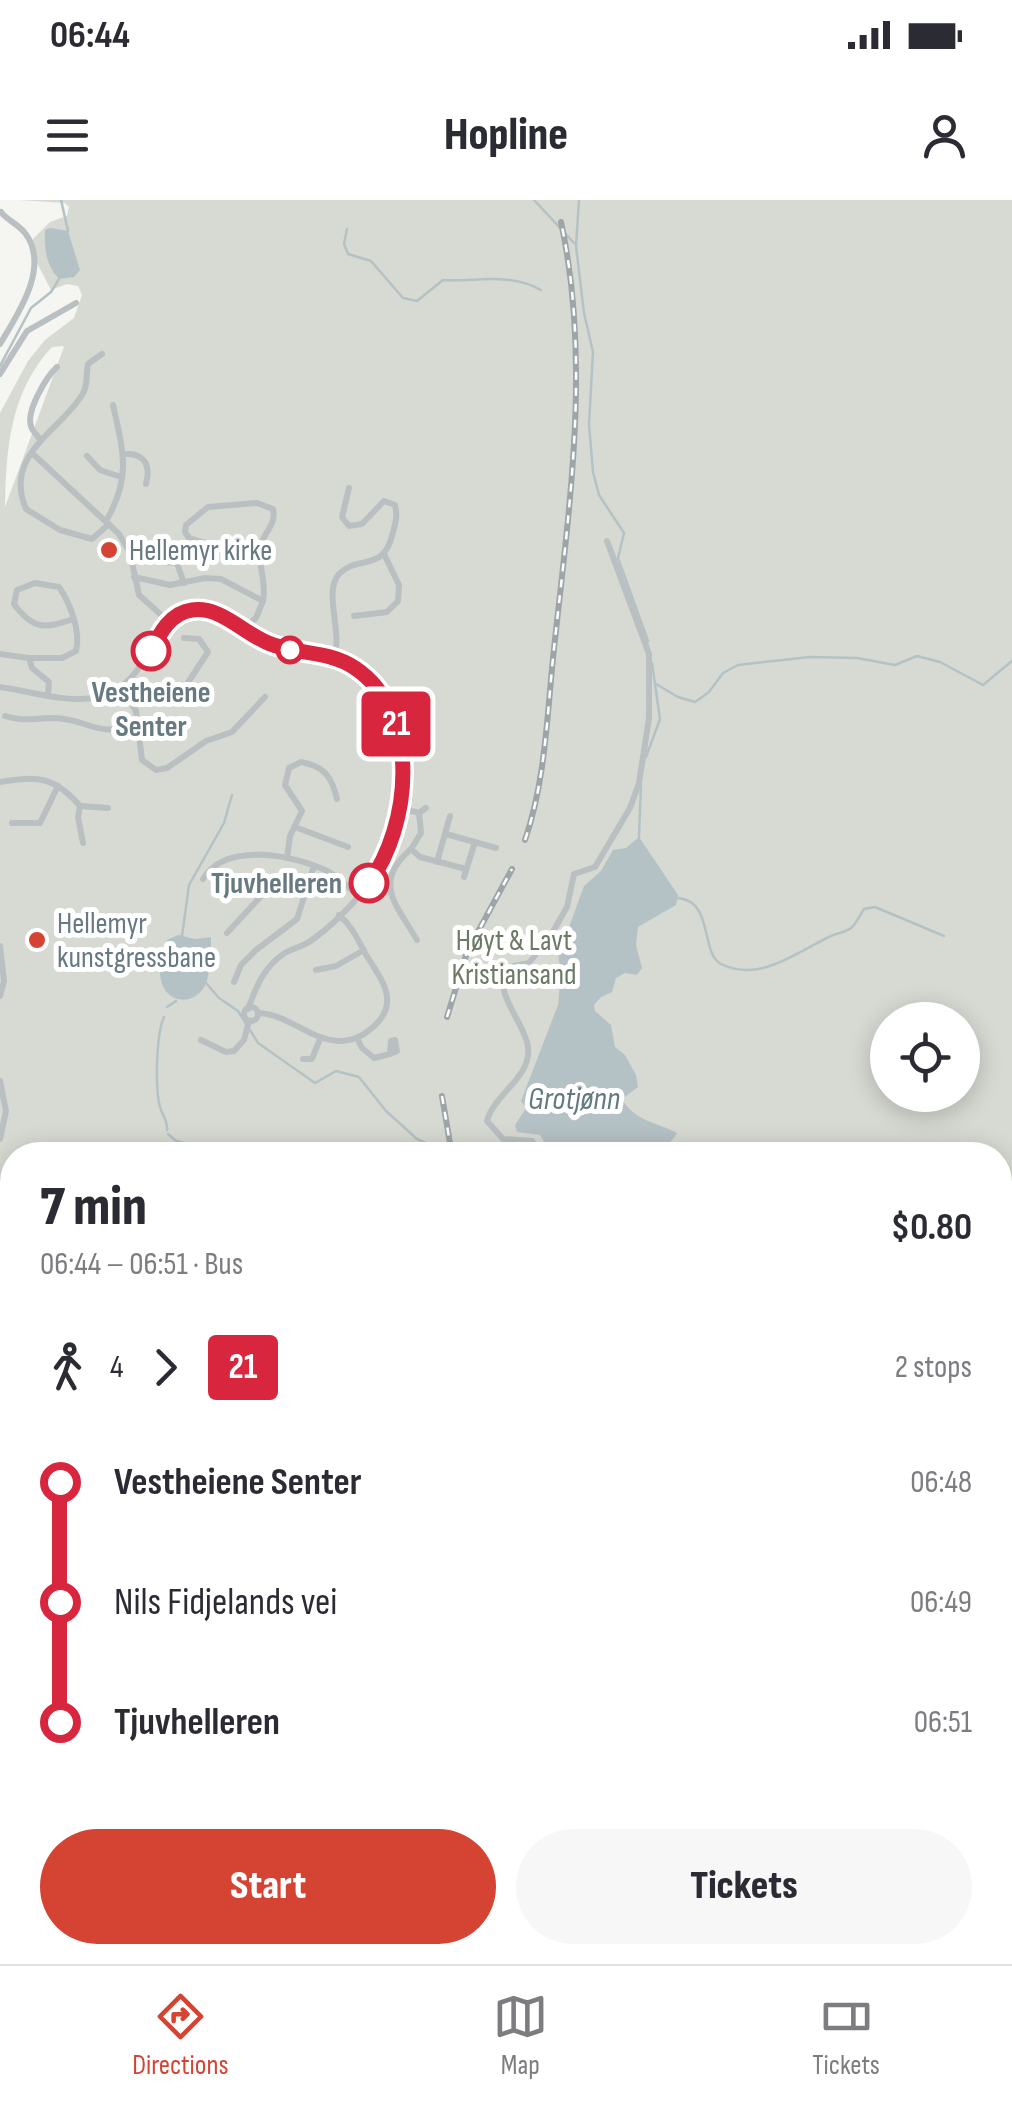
<!DOCTYPE html>
<meta charset="utf-8">
<style>
:root{--surface:#fff;--page:#f7f7f7;--text:#2b2b33;--muted:#7c7c81;--line:#e1e1e2;--accent:#d54333}
body{margin:0;font-family:"Sofia Sans Condensed",sans-serif;background:var(--page);color:var(--text);height:100vh;display:flex;flex-direction:column;font-size:38px;white-space:nowrap}
*{box-sizing:border-box;margin:0}
p{font-size:32px;color:var(--muted)}
.icon{flex:none;width:55px;height:55px;fill:none;stroke:currentColor;stroke-width:2;stroke-linecap:round;stroke-linejoin:round}
.map{position:relative;flex:1;overflow:hidden}
.details{position:absolute;left:0px;top:942px;width:1012px;height:822px;display:flex;flex-direction:column;background:var(--surface);border-radius:40px 40px 0 0;box-shadow:0 5px 25px #0003}
.details>*{flex:none}
.badge{padding:0 20px;border-radius:8px;font-size:35px;line-height:65px}
.tools{position:absolute;left:870px;top:802px;display:grid;gap:20px}
.tools a{display:grid;place-items:center;width:110px;height:110px;border-radius:50%;background:var(--surface);box-shadow:0 5px 25px #0003;font-size:50px}
.map>.badge{position:absolute;translate:-50% -50%;box-shadow:0 0 0 5px #fff}
.legs{display:flex;align-items:center;gap:15px;height:110px;padding:0 40px;font-size:32px}
.legs p{margin-inline-start:auto}
.head{display:flex;align-items:center;justify-content:space-between;height:170px;padding:0 40px}
h1{font-size:55px;font-weight:800;line-height:75px}
.primary-button{display:flex;gap:20px;margin-top:auto;padding:20px 40px}
.primary-button a{flex:1;height:115px;border-radius:60px;background:var(--accent);color:#fff;font-size:40px;font-weight:800;line-height:115px;text-align:center}
.primary-button a+a{background:var(--page);color:var(--text)}
ul{padding:0 40px;list-style:none}
li{display:flex;align-items:center;gap:35px;height:120px;font-size:38px}
li i{display:grid;place-items:center;width:15px;height:100%;margin:0 12px;background:currentColor}
li i::after{content:'';width:25px;height:25px;margin:-12px;border:8px solid;border-radius:50%;background:var(--surface)}
li p{margin-inline-start:auto}
li:first-child i{background:linear-gradient(#0000 50%,currentColor 0)}
li:last-child i{background:linear-gradient(currentColor 50%,#0000 0)}
.status{display:flex;justify-content:space-between;align-items:center;height:70px;padding:0 50px;background:var(--surface);direction:ltr}
.status svg{height:28px;fill:currentColor}
header{display:flex;justify-content:space-between;align-items:center;height:130px;padding:0 40px;background:var(--surface);font-size:45px;font-weight:800}
.tabs{display:flex;justify-content:space-around;align-items:center;height:140px;border-top:2px solid var(--line);background:var(--surface);font-size:28px;color:var(--muted)}
.tabs a{display:grid;justify-items:center;gap:5px}
.tabs .active{color:var(--accent)}
.map>svg:first-child{display:block}
.green{fill:#d6dad2;fill-rule:evenodd}
.water{fill:#b5c2c5}
.lines{fill:none;stroke-linecap:round;stroke-linejoin:round}
.stream{stroke:#b5c2c5;stroke-width:2.5}
.major-casing{stroke:#aeb4b7;stroke-width:14}
.highway-casing{stroke:#b0b5b7;stroke-width:16}
.minor{stroke:#bac0c2;stroke-width:6}
.major{stroke:#fff;stroke-width:9}
.highway{stroke:#fff;stroke-width:11}
.rail-casing{stroke:#9da5a8;stroke-width:6}
.rail{stroke:#fff;stroke-width:2.5;stroke-dasharray:8;stroke-linecap:butt}
.line-1-casing{stroke:#fff;stroke-width:22}
.line-1{stroke:#d7263d;stroke-width:15}
.poi-dot{fill:#d54333;stroke:#fff;stroke-width:4}
.stop-1-dot{fill:#fff;stroke:#d7263d;stroke-width:5}
.labels{text-anchor:middle;stroke-width:10;stroke-linejoin:round;paint-order:stroke}
.poi-label{font-size:30px;fill:#677981;stroke:#fff;text-anchor:start}
.stop-label{font-size:30px;font-weight:bold;fill:#677981;stroke:#fff}
.park-label{font-size:30px;fill:#6c7965;stroke:#fff}
.water-label{font-size:32px;font-style:italic;fill:#637a7e;stroke:#fff}
</style>
<div class="status"><b>06:44</b><svg viewBox="0 0 49 12"><path d="M0 12V9h3v3zM5 12V6h3v6zM10 12V3h3v9zM15 12V0h3v12zM26 1h20v11H26zM47 4h2v5h-2z"/></svg></div>
<header><svg class="icon" aria-label="menu" viewBox="0 0 24 24"><path d="M4 6h16M4 12h16M4 18h16"/></svg>Hopline<svg class="icon" aria-label="person" viewBox="0 0 24 24"><circle cx="12" cy="8" r="4"/><path d="M4 21q1-7 8-7t8 7"/></svg></header>
<div class="map">
<svg width="1012" height="1764" viewBox="0 0 1012 1764">
<rect width="100%" height="100%" fill="#f5f5f2"/>
<path class="green" d="M19 0H1012V1764H0V213L28 161 45 140 74 118 82 95 78 86 67 84 51 90 37 63 32 40 50 22 67 16 69 7 65 3ZM63 146 64 147 5 307C6 249 10 192 52 147ZM888 820H962V895H888ZM12 955H1000V1752H12Z"/>
<g class="water">
<path d="M50 28 68 31 80 70 74 77 59 79C46 65 44 49 45 30Z"/>
<path d="M639 637 678 695 676 705 638 727 636 745 642 768 637 775 625 773 616 778 612 792 601 797 594 805 595 811 611 825 615 847 625 855 636 875 638 887 622 899C634 921 657 922 677 933 661 966 586 955 552 955L540 935 517 932 515 925 526 908 521 901 558 805 561 773 557 747 568 730 584 686 601 671 613 650 626 648Z"/>
<path d="M178 735 195 739 211 737V750L206 755C224 815 135 819 167 740Z"/>
<polygon points="12,1029 12,1067 9,1067 12,1071 12,1110 3,1113 12,1116 12,1121 0,1124 0,1039"/>
</g>
<g class="lines">
<g class="stream">
<polyline points="61,0 68,31"/>
<polyline points="534,0 574,43"/>
<polyline points="579,0 576,46 584,113 593,152 589,224 593,272 599,295 624,333 618,358 648,441"/>
<path d="M347 29 344 44 348 54 371 61 403 98 417 101 443 80C476 82 509 72 541 90"/>
<polyline points="0,166 31,108 51,92 59,79"/>
<polyline points="656,484 678,497 695,502 709,492 723,473 738,465 810,457 857,458 895,465 917,456 940,462 983,485 1012,461"/>
<polyline points="646,557 660,519 652,463"/>
<polyline points="639,637 641,585"/>
<path d="M678 698C714 701 700 753 721 764 760 783 797 752 829 737 836 733 845 733 851 728 856 724 860 715 864 709L875 707 944 736"/>
<polyline points="182,736 189,685 224,623 232,595"/>
<polyline points="206,783 219,798 238,811 258,843 315,883 336,871 359,877 386,911 417,939 443,951"/>
<polyline points="167,807 176,801"/>
<path d="M164 817C156 834 155 889 160 907 163 918 168 919 167 930"/>
<polyline points="168,934 176,941 189,944"/>
<polyline points="0,1213 12,1212"/>
<polyline points="1000,1371 1012,1369"/>
</g>
<defs>
<polyline id="major" points="216,1764 225,1752"/>
<g id="highway">
<polyline points="1000,1382 1012,1380"/>
<polyline points="326,1764 330,1752"/>
</g>
</defs>
<use href="#major" class="major-casing"/>
<use href="#highway" class="highway-casing"/>
<g class="minor">
<path d="M0 144C17 115 51 67 25 33 18 24 7 20 1 12"/>
<path d="M102 154 88 164C86 174 88 187 82 195 59 232 3 255 26 309L60 330 92 339 109 324"/>
<polyline points="0,174 27,131 76,103"/>
<path d="M40 239C37 235 32 231 31 226 26 211 46 177 57 167"/>
<polyline points="32,253 119,334 130,353 139,395 168,421"/>
<path d="M125 254C145 253 151 266 146 284"/>
<polyline points="87,256 100,270 121,277"/>
<path d="M106 321C132 277 123 250 113 205"/>
<polyline points="162,362 177,363 184,383"/>
<path d="M134 377 170 385 205 378 221 379 263 401C267 382 258 367 260 349 262 333 277 326 273 309L257 303 208 307 186 325 185 332 189 338 239 353 260 354"/>
<polyline points="354,416 387,412 398,401 399,385 384,354"/>
<polyline points="246,427 256,418 263,401"/>
<polyline points="0,454 29,458 32,468 49,482 48,494"/>
<path d="M29 458H62L76 451C81 431 70 403 59 387L35 383 17 390 14 404C33 430 45 429 73 419"/>
<path d="M334 458C343 432 323 392 339 374 357 355 383 372 392 336 395 325 398 316 395 305L384 301 362 324 349 326 342 317 349 288"/>
<path d="M0 487C29 491 69 504 98 497 153 485 149 414 194 409 222 407 244 433 268 444 294 454 324 451 349 464 406 494 413 586 393 641 378 679 345 716 312 740 304 746 294 748 285 753 264 766 256 787 248 809"/>
<polyline points="122,487 136,511 142,560 156,570 167,568 206,541 232,532 265,497"/>
<polyline points="131,500 150,492 183,490 208,452 199,439 184,438"/>
<path d="M5 516C23 522 35 518 53 518 91 519 93 538 138 525"/>
<path d="M0 582C38 576 54 576 80 606L78 617 83 643"/>
<polyline points="80,606 108,608"/>
<polyline points="401,608 419,613 426,608"/>
<polyline points="419,613 421,633 411,649 420,657 466,669"/>
<polyline points="12,623 40,623 58,586"/>
<polyline points="295,627 348,647"/>
<polyline points="446,634 496,648"/>
<path d="M411 649C372 683 396 704 417 740"/>
<path d="M287 658 290 636 302 611 285 585 289 568 301 562C324 566 332 577 337 599"/>
<polyline points="437,662 450,616"/>
<polyline points="464,677 475,642"/>
<path d="M203 679C226 641 294 655 327 671 339 677 348 687 358 696"/>
<polyline points="227,733 276,680 307,684"/>
<polyline points="0,746 4,781 0,796"/>
<polyline points="316,770 336,766 364,750"/>
<polyline points="234,782 241,765 256,750 297,719 314,666"/>
<circle cx="251" cy="814" r="7"/>
<path d="M258 813C288 814 308 839 338 841 352 841 362 837 373 827 402 802 380 778 365 753 357 738 352 726 339 715"/>
<polyline points="357,838 362,848 374,858 390,854"/>
<polyline points="201,840 226,852 234,851 244,840 249,821"/>
<polygon points="395,840 397,851 390,854 391,841"/>
<polyline points="303,859 312,859 320,839"/>
<polyline points="0,881 6,911 0,939"/>
<path d="M543 955 532 941 503 939 487 921C494 894 532 877 528 847 525 822 489 789 509 767L529 763 551 735 567 707 574 674 595 667 630 608 639 583 649 518V454L607 341"/>
<polyline points="0,1277 12,1267"/>
<polyline points="0,1286 12,1293"/>
<polyline points="0,1333 12,1330"/>
<polyline points="0,1362 12,1360"/>
<polyline points="1000,1392 1012,1388"/>
<polyline points="0,1397 12,1401"/>
<polyline points="0,1412 12,1419"/>
<polyline points="1000,1436 1012,1431"/>
<polyline points="0,1453 12,1453"/>
<polyline points="0,1521 12,1514"/>
<polyline points="0,1547 12,1541"/>
<polyline points="0,1611 12,1606"/>
<polyline points="243,1752 261,1757 284,1752"/>
<polyline points="386,1752 391,1764"/>
<polyline points="173,1764 185,1752"/>
<polyline points="279,1764 302,1752"/>
</g>
<use href="#major" class="major"/>
<use href="#highway" class="highway"/>
<defs>
<g id="rail">
<path d="M525 640C545 582 547 518 553 458 568 315 592 164 561 22"/>
<polyline points="447,817 467,752 512,669"/>
<polyline points="442,896 452,955"/>
<polyline points="1000,1466 1012,1462"/>
<polyline points="338,1764 342,1752"/>
</g>
</defs>
<use href="#rail" class="rail-casing"/>
<use href="#rail" class="rail"/>
</g>
<g class="lines">
<defs>
<path id="line-1" d="M151 451C160 433 170 413 192 410 221 406 243 433 268 443 296 455 329 450 355 468 422 513 411 625 369 683"/>
</defs>
<use href="#line-1" class="line-1-casing"/>
<use href="#line-1" class="line-1"/>
</g>
<g class="poi-dot">
<circle cx="109" cy="350" r="10"/>
<circle cx="37" cy="740" r="10"/>
</g>
<g class="stop-1-dot">
<circle cx="290" cy="450" r="12"/>
<circle cx="151" cy="451" r="18"/>
<circle cx="369" cy="683" r="18"/>
</g>
<g class="labels">
<g class="poi-label">
<text x="129" y="360">Hellemyr kirke</text>
<text x="57" y="733">Hellemyr<tspan x="57" dy="34">kunstgressbane</tspan></text>
</g>
<g class="stop-label">
<text x="151" y="502">Vestheiene<tspan x="151" dy="34">Senter</tspan></text>
<text x="342" y="693" text-anchor="end">Tjuvhelleren</text>
</g>
<g class="park-label">
<text x="514" y="750">Høyt &amp; Lavt<tspan x="514" dy="34">Kristiansand</tspan></text>
</g>
<g class="water-label">
<text x="574" y="909">Grotjønn</text>
</g>
</g>
</svg>
<div class="tools">
<a><svg class="icon" aria-label="locate" viewBox="0 0 24 24"><circle cx="12" cy="12" r="6"/><path d="M12 2v4M12 18v4M2 12h4M18 12h4"/></svg></a>
</div>
<b class="badge" style="left:396px;top:524px;background:#d7263d;color:#fff">21</b>
<section class="details">
<div class="head"><div><h1>7 min</h1><p>06:44 – 06:51 · Bus</p></div><b>$0.80</b></div>
<div class="legs"><svg class="icon" aria-label="walk" viewBox="0 0 24 24"><circle cx="13" cy="4" r="2"/><path d="M13 8l-2 6 4 7M11 14l-3 7M7 12l3-4h3l4 4"/></svg>4<svg class="icon" aria-label="forward" viewBox="0 0 24 24"><path d="M9 5l7 7-7 7"/></svg><b class="badge" style="background:#d7263d;color:#fff">21</b><p>2 stops</p></div>
<ul>
<li><i style="color:#d7263d"></i><b>Vestheiene Senter</b><p>06:48</p></li>
<li><i style="color:#d7263d"></i><span>Nils Fidjelands vei</span><p>06:49</p></li>
<li><i style="color:#d7263d"></i><b>Tjuvhelleren</b><p>06:51</p></li>
</ul>
<div class="primary-button"><a>Start</a><a>Tickets</a></div>
</section>
</div>
<nav class="tabs">
<a class="active"><svg class="icon" aria-label="directions" viewBox="0 0 24 24"><path d="M12 3l9 9-9 9-9-9zM9 14v-3h6M13 9l2 2-2 2"/></svg>Directions</a>
<a><svg class="icon" aria-label="map" viewBox="0 0 24 24"><path d="M3 6l6-2 6 2 6-2v14l-6 2-6-2-6 2zM9 4v14M15 6v14"/></svg>Map</a>
<a><svg class="icon" aria-label="tickets" viewBox="0 0 24 24"><path d="M3 7h18v10H3zM15 7v10"/></svg>Tickets</a>
</nav>
